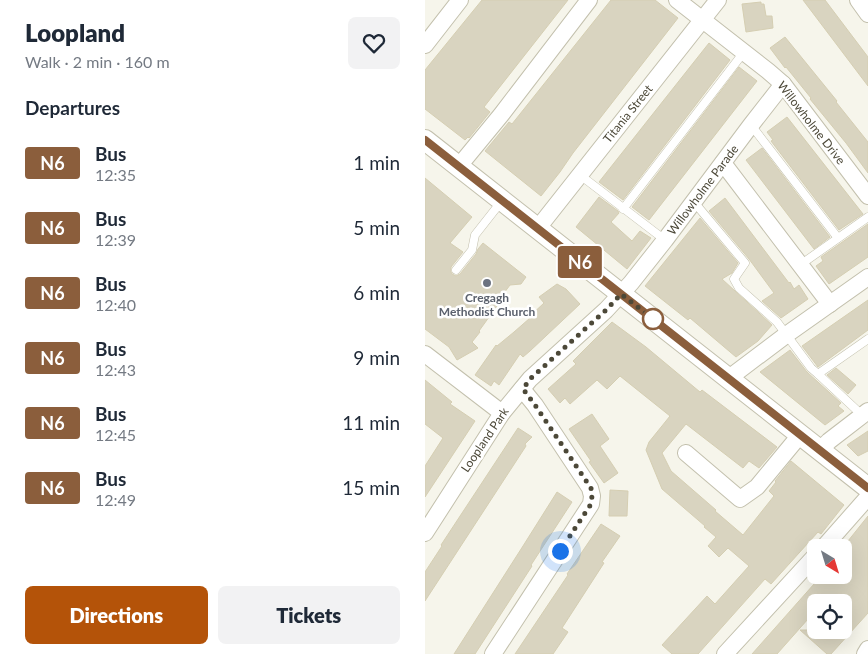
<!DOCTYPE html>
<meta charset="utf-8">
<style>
:root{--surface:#fff;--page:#f2f2f3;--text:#1f2937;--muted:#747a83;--accent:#b45309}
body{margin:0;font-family:Lato,sans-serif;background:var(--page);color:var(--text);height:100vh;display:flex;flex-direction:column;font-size:19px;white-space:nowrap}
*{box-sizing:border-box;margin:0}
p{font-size:16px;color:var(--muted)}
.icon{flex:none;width:28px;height:28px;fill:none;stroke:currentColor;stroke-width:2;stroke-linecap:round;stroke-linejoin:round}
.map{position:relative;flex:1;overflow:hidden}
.side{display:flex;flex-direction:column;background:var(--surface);width:425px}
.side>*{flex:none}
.badge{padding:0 10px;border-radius:4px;font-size:18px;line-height:32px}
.needle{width:32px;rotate:142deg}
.buttons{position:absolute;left:382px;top:539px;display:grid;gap:10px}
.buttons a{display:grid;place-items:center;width:45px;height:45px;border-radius:8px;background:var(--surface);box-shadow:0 5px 20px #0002;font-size:25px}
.you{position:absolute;width:25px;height:25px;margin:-12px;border:4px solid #fff;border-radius:50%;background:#1a73e8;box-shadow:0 0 0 8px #1a73e833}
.map>.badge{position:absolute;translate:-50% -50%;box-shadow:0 0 0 2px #fff}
h2{padding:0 25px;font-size:19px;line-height:45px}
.round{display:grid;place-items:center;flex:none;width:52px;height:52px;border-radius:8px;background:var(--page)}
.headline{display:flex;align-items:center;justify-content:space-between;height:85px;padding:0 25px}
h1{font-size:24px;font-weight:800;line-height:38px}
.button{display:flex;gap:10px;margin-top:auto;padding:10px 25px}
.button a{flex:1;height:58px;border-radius:8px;background:var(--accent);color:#fff;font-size:20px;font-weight:800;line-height:58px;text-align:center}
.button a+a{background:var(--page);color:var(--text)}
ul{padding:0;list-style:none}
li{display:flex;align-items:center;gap:15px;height:65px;padding:0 25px}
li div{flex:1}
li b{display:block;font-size:19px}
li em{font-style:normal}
li .badge{min-width:55px;font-weight:700;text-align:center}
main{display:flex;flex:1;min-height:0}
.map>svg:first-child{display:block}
.building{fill:#d9d4c0;stroke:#d5ceb2}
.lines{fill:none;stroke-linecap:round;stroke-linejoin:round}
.service-casing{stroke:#c3c0ad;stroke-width:9}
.minor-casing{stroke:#c3c0ad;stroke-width:18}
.tertiary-casing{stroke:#c3c0ad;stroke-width:22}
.service{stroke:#fff;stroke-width:8}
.minor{stroke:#fff;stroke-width:16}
.tertiary{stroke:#fff;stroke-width:20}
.line-casing{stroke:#fff;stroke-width:11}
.line{stroke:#8b5e3c;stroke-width:8}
.walk{stroke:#4c4838;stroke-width:5;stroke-dasharray:0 9}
.worship-dot{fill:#6b7280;stroke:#fff;stroke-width:2}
.stop-dot{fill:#fff;stroke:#8b5e3c;stroke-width:2.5}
.labels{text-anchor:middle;stroke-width:5;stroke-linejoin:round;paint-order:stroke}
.street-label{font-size:12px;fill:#4c4838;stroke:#fff}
.worship-label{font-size:12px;font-weight:bold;fill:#5b616d;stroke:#fff}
</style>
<main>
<section class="side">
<div class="headline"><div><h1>Loopland</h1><p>Walk · 2 min · 160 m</p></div><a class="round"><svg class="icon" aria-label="heart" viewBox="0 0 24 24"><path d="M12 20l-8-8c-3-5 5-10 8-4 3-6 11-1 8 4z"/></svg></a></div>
<h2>Departures</h2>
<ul>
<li><span class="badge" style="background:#8b5e3c;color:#fff">N6</span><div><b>Bus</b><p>12:35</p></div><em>1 min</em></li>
<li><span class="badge" style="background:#8b5e3c;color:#fff">N6</span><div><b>Bus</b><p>12:39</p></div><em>5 min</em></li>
<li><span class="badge" style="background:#8b5e3c;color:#fff">N6</span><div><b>Bus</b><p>12:40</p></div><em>6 min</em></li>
<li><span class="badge" style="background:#8b5e3c;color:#fff">N6</span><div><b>Bus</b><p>12:43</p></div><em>9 min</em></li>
<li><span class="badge" style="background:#8b5e3c;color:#fff">N6</span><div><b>Bus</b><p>12:45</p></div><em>11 min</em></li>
<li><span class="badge" style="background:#8b5e3c;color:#fff">N6</span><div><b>Bus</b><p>12:49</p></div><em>15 min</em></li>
</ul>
<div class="button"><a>Directions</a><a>Tickets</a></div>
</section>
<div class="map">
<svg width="443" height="654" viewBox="0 0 443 654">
<rect width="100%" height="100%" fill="#f6f5eb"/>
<g class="building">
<polygon points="57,0 143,0 59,107 65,112 44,138 43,137 40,140 0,109 0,70"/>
<polygon points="186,0 230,0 253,18 148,153 135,172 116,196 60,151 84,122 87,124"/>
<polygon points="378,0 400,0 443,57 443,86"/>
<polygon points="336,2 336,4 339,4 341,16 347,16 348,28 321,32 317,4"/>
<polygon points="360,37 412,101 411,102 443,142 443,173 421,143 385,99 386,98 361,67 360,68 345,48"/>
<polygon points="284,43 305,60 198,200 174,182"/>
<polygon points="314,67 332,81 224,220 207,207"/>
<polygon points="362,117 438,214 414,230 346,141 348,140 342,132"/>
<polygon points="337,148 405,237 389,249 321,160"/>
<polygon points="0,178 47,217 25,243 38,252 26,267 26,272 27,274 31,276 35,274 51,254 53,249 58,243 101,277 96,284 85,285 70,305 72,306 54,331 55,332 47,342 53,348 32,360 24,347 0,329"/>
<polygon points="174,197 193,211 194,213 186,222 207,241 215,231 226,238 202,269 151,227"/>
<polygon points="300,198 364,283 365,282 369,289 374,285 383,299 356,318 337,301 349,293 324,259 284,211"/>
<polygon points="275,218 313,263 307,273 297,279 347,325 333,341 311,357 265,318 263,320 220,286"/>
<polygon points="443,224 443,257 404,284 391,266 398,261 396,257"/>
<polygon points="132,284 141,289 155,304 105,351 98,357 95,354 74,385 69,381 66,386 50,375 71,345 72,346 89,332 105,318 104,317 119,303 114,297"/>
<polygon points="443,300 443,330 393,367 377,346"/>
<polygon points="187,322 221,347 275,392 277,390 352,447 334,468 324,461 318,468 261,424 237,453 246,471 291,510 290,511 318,535 349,496 344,491 351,482 350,481 366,461 419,505 396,534 393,532 346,584 340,579 273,654 247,654 237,645 282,596 290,604 324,566 303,548 294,557 283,546 291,537 279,527 280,526 237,489 221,450 224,442 245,416 195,376 182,389 172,380 145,404 140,398 135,403 123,389 151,364 148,361"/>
<polygon points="365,350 382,372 416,403 413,406 419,411 400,425 335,372"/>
<polygon points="411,368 431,385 423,394 402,375"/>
<polygon points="0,380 27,402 25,404 50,421 0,497 0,466 18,438 0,424"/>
<polygon points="167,414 184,439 175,446 193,473 179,483 164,462 166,461 144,429"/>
<polygon points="93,428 107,437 100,444 101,446 0,601 0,572 17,546 16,545"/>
<polygon points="443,431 443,451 433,456 422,445"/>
<polygon points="185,490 203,491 202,516 184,516"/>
<polygon points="132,492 147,502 106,565 107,566 50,654 29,654 98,546"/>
<polygon points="443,516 443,613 406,654 402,654 375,630 419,630 419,602 391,602 391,610 352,654 327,654 397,575 419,575 419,546"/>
<polygon points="176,524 195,536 177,562 179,563 137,628 143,632 128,654 90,654 143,575 142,574"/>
</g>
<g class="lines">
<defs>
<g id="service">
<polyline points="326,125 413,238"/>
<polyline points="155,175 240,240"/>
<polyline points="269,202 320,263 309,279 314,288 352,322 386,368 393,374"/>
<polyline points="198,209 319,52"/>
<polyline points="375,265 443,217"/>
<polyline points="31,270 47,250 50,235 76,202"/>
<polyline points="437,415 393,374 443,339"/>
</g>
<g id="minor">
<polyline points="252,0 343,71 358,84 443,196"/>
<polyline points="433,0 443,14"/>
<polyline points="0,45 35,0"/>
<polyline points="298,163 405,304"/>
<polyline points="34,166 76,115 164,0"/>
<polyline points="113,228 293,0"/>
<polyline points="0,354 77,413"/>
<polyline points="304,378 361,335 443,277"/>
<polyline points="395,450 404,441 443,411"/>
<polyline points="261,453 315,499 332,487 375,435"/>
<polyline points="0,533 77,413 105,379 181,310 206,283 240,240 326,125 358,84"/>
<polyline points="398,548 443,497"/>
<polyline points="68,654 166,504 167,496 165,488 110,405 97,389"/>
<polyline points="300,654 391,555"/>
<polyline points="440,654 443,649"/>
</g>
<polyline id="tertiary" points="0,140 443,488"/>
</defs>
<use href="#service" class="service-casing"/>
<use href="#minor" class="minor-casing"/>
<use href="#tertiary" class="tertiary-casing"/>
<use href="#service" class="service"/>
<use href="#minor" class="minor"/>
<use href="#tertiary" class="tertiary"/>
</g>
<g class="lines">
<defs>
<polyline id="line" points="0,140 443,488"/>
</defs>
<use href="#line" class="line-casing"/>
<use href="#line" class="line"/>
<polyline class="walk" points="135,551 166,504 167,496 166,488 110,405 98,389 105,379 181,310 196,294 228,319"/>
</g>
<circle class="worship-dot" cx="62" cy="283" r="5"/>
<circle class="stop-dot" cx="228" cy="319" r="10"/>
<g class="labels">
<g class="street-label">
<text transform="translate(203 114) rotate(-51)" y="4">Titania Street</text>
<text transform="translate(386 123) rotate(52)" y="4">Willowholme Drive</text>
<text transform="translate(278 190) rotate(-53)" y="4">Willowholme Parade</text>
<text transform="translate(60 440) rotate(-56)" y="4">Loopland Park</text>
</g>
<g class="worship-label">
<text x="62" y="302">Cregagh<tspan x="62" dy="14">Methodist Church</tspan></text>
</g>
</g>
</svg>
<div class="buttons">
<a><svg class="needle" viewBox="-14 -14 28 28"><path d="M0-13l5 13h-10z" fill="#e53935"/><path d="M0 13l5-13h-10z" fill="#747a83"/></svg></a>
<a><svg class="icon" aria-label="locate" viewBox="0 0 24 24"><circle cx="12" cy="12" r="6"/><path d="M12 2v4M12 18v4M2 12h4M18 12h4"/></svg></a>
</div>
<div class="you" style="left:135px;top:551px"></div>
<b class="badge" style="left:155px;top:262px;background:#8b5e3c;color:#fff">N6</b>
</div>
</main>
